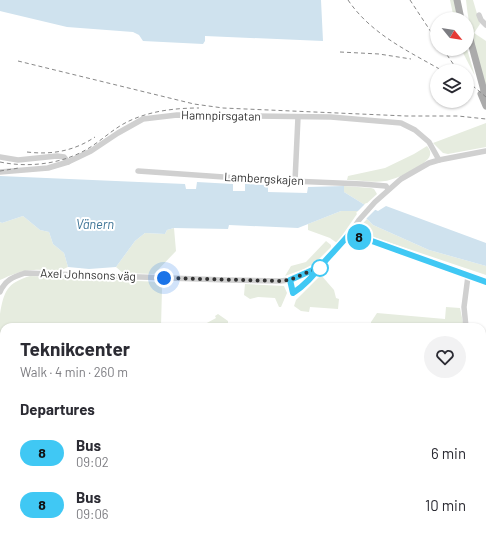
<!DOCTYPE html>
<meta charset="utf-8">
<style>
:root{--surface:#fff;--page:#f2f2f3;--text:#2b2b33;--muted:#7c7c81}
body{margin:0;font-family:Barlow,sans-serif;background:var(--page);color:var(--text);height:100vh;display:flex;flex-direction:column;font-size:15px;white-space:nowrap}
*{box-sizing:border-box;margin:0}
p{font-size:13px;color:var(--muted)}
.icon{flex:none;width:22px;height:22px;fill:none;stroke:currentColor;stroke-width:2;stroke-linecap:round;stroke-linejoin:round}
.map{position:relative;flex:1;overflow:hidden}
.panel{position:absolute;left:0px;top:323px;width:486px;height:216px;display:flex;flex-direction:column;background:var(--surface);border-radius:12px 12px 0 0;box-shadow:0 1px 3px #0004}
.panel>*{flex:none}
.badge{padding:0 8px;border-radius:13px;font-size:14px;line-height:26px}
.needle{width:26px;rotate:120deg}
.fabs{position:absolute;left:430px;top:12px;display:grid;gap:8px}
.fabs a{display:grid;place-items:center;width:44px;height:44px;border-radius:50%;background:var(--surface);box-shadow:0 1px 3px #0004;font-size:20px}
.you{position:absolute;width:20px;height:20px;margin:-10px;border:3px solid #fff;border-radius:50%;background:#1a73e8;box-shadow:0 0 0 6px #1a73e833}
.map>.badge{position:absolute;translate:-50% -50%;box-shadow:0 0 0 2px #fff}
h2{padding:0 20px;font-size:15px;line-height:36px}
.round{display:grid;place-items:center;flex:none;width:42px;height:42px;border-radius:21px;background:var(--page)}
.headline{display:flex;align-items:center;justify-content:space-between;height:68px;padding:0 20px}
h1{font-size:19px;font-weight:700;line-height:30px}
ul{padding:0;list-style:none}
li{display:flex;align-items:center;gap:12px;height:52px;padding:0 20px}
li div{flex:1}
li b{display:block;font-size:15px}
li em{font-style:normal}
li .badge{min-width:44px;font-weight:700;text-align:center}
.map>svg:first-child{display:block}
.green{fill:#e6ecdf}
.water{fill:#cfe2ee}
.pier{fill:#fff}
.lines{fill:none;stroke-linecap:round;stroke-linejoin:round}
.minor{stroke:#d0d0d0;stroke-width:5.5}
.major{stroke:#ababab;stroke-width:7}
.rail{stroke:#888;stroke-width:1;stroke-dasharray:4 3;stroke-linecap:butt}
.line-casing{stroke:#fff;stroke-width:9}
.line{stroke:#40c8f4;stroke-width:6}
.walk{stroke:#333;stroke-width:4;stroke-dasharray:0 7.2}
.stop-dot{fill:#fff;stroke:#40c8f4;stroke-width:2}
.labels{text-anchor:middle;stroke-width:4;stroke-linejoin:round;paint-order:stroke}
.street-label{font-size:12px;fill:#333;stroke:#fff}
.water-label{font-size:13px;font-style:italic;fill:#3f7597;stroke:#fff}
</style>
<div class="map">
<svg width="486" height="539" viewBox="0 0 486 539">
<rect width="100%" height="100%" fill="#fff"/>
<g class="green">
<polygon points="450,0 455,0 458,19 454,19"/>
<path d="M466 0H473L480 24 474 33 486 41V86C477 58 469 30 466 0Z"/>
<polygon points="461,49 467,49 475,76"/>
<polygon points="486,123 486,147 448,154 443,153 433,143"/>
<path d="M427 146C429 149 431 151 430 155 428 165 395 180 385 181 373 183 359 180 347 180L348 176 385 168 414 154Z"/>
<polygon points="344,186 371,188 374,189 377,194 365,205 344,192"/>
<polygon points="341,211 359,211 337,243 330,238 308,230 308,224"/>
<path d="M23 216 40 230 49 232 53 244 64 253 68 267C57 273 45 269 34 270 22 270 11 275 0 280V222L2 223Z"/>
<path d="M367 219 373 225 429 250 486 266V275L367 235 361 232C361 225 363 223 367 219Z"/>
<polygon points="174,228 176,251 154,274 123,273 116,267 135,241 145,233 165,234 167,230"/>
<polygon points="326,241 331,245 331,247 315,263 304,269 285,276 291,266 306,262"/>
<polygon points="321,275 334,290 336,298 339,299 338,309 310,307 309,312 301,311 294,306 296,300"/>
<path d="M30 276 160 282 162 289 161 327H4V535H73V539H0V314C4 291 7 283 30 276Z"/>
<polygon points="245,284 284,286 287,293 281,307 279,307 275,298 258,297 250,299 244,295"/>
<polygon points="446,307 460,308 464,327 371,327 371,322 377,313 445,319"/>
<polygon points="218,314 228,321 228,326 226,327 207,327 205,324 216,318 215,316"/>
<polygon points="364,535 465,535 464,539 364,539"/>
</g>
<g class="water">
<polygon points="0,0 321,0 323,41 205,36 205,41 203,44 143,41 139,35 133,32 67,27 4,12 0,11"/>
<polygon points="0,176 185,184 186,189 196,189 197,182 233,184 233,191 245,191 245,184 268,185 268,192 307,193 308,187 344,186 344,192 365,205 378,211 386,206 486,243 486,266 429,250 373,225 359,211 341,211 298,228 229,225 228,229 174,228 167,230 165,234 145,233 135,241 116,267 89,269 68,267 64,253 53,244 49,232 40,230 23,216 2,223 0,222"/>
</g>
<polygon class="pier" points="366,203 377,208 365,220 356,213"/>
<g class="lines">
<g class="minor">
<polyline points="479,15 481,20 486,25"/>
<polyline points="0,157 18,160 57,156 64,157 68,162 91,151 118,133 143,119 177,115 331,117 401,123 415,130 429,142 439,160"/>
<polyline points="138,171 268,180 362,184 386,186 388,189"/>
<polyline points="0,172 48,168 68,162"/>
<polyline points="295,181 298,117"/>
<polyline points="351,232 358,236 486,282"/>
<path d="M0 292C5 280 13 277 25 273L226 280 280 281 290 280 315 269 326 259 351 232 359 220 375 202 401 179 429 163 439 160 486 151"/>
<polyline points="466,327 464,307 468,276"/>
<polyline points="482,352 486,356"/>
<polyline points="482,414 486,413"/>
</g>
<g class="major">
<polyline points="457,0 461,19"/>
<polyline points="467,28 486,98"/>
<polyline points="481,94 486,106"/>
</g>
<g class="rail">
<path d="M348 0C371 34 408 51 443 71"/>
<polyline points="410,0 437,41"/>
<polyline points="443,49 458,71"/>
<polyline points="340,52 379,54 411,59"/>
<polyline points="18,61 194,104 223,108 406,116 458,116 486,119"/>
<polyline points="467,81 486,97"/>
<path d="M27 152C52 155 74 151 95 137"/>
<path d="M0 162C29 168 63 164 89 148 102 140 113 129 127 122 149 111 175 108 199 108"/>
<polyline points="0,171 19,168"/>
</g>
</g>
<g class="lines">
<defs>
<path id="line" d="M315 269 290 280 293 293C307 284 315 273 326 260 334 251 343 242 351 232L358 236 486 282"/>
</defs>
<use href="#line" class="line-casing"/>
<use href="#line" class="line"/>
<polyline class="walk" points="164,278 280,281 290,280 315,269 320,268"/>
</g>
<circle class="stop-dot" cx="320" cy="268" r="8"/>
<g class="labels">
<g class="street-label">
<text transform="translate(221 116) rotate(1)" y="4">Hamnpirsgatan</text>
<text transform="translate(264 179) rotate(3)" y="4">Lambergskajen</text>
<text transform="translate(88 275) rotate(2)" y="4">Axel Johnsons väg</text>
</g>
<g class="water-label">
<text x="95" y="229">Vänern</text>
</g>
</g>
</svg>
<div class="fabs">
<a><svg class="needle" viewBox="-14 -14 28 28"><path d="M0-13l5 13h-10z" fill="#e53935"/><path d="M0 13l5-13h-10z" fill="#7c7c81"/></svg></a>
<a><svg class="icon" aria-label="layers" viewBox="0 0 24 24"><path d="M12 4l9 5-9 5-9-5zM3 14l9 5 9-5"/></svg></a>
</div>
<div class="you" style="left:164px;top:278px"></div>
<b class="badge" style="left:359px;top:237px;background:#40c8f4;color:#111">8</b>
<section class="panel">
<div class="headline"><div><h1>Teknikcenter</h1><p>Walk · 4 min · 260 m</p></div><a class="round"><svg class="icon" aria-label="heart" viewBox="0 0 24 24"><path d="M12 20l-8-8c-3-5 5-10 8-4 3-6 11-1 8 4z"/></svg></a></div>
<h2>Departures</h2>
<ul>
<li><span class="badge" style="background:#40c8f4;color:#111">8</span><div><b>Bus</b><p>09:02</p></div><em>6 min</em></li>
<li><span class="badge" style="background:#40c8f4;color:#111">8</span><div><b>Bus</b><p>09:06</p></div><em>10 min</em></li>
</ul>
</section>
</div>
